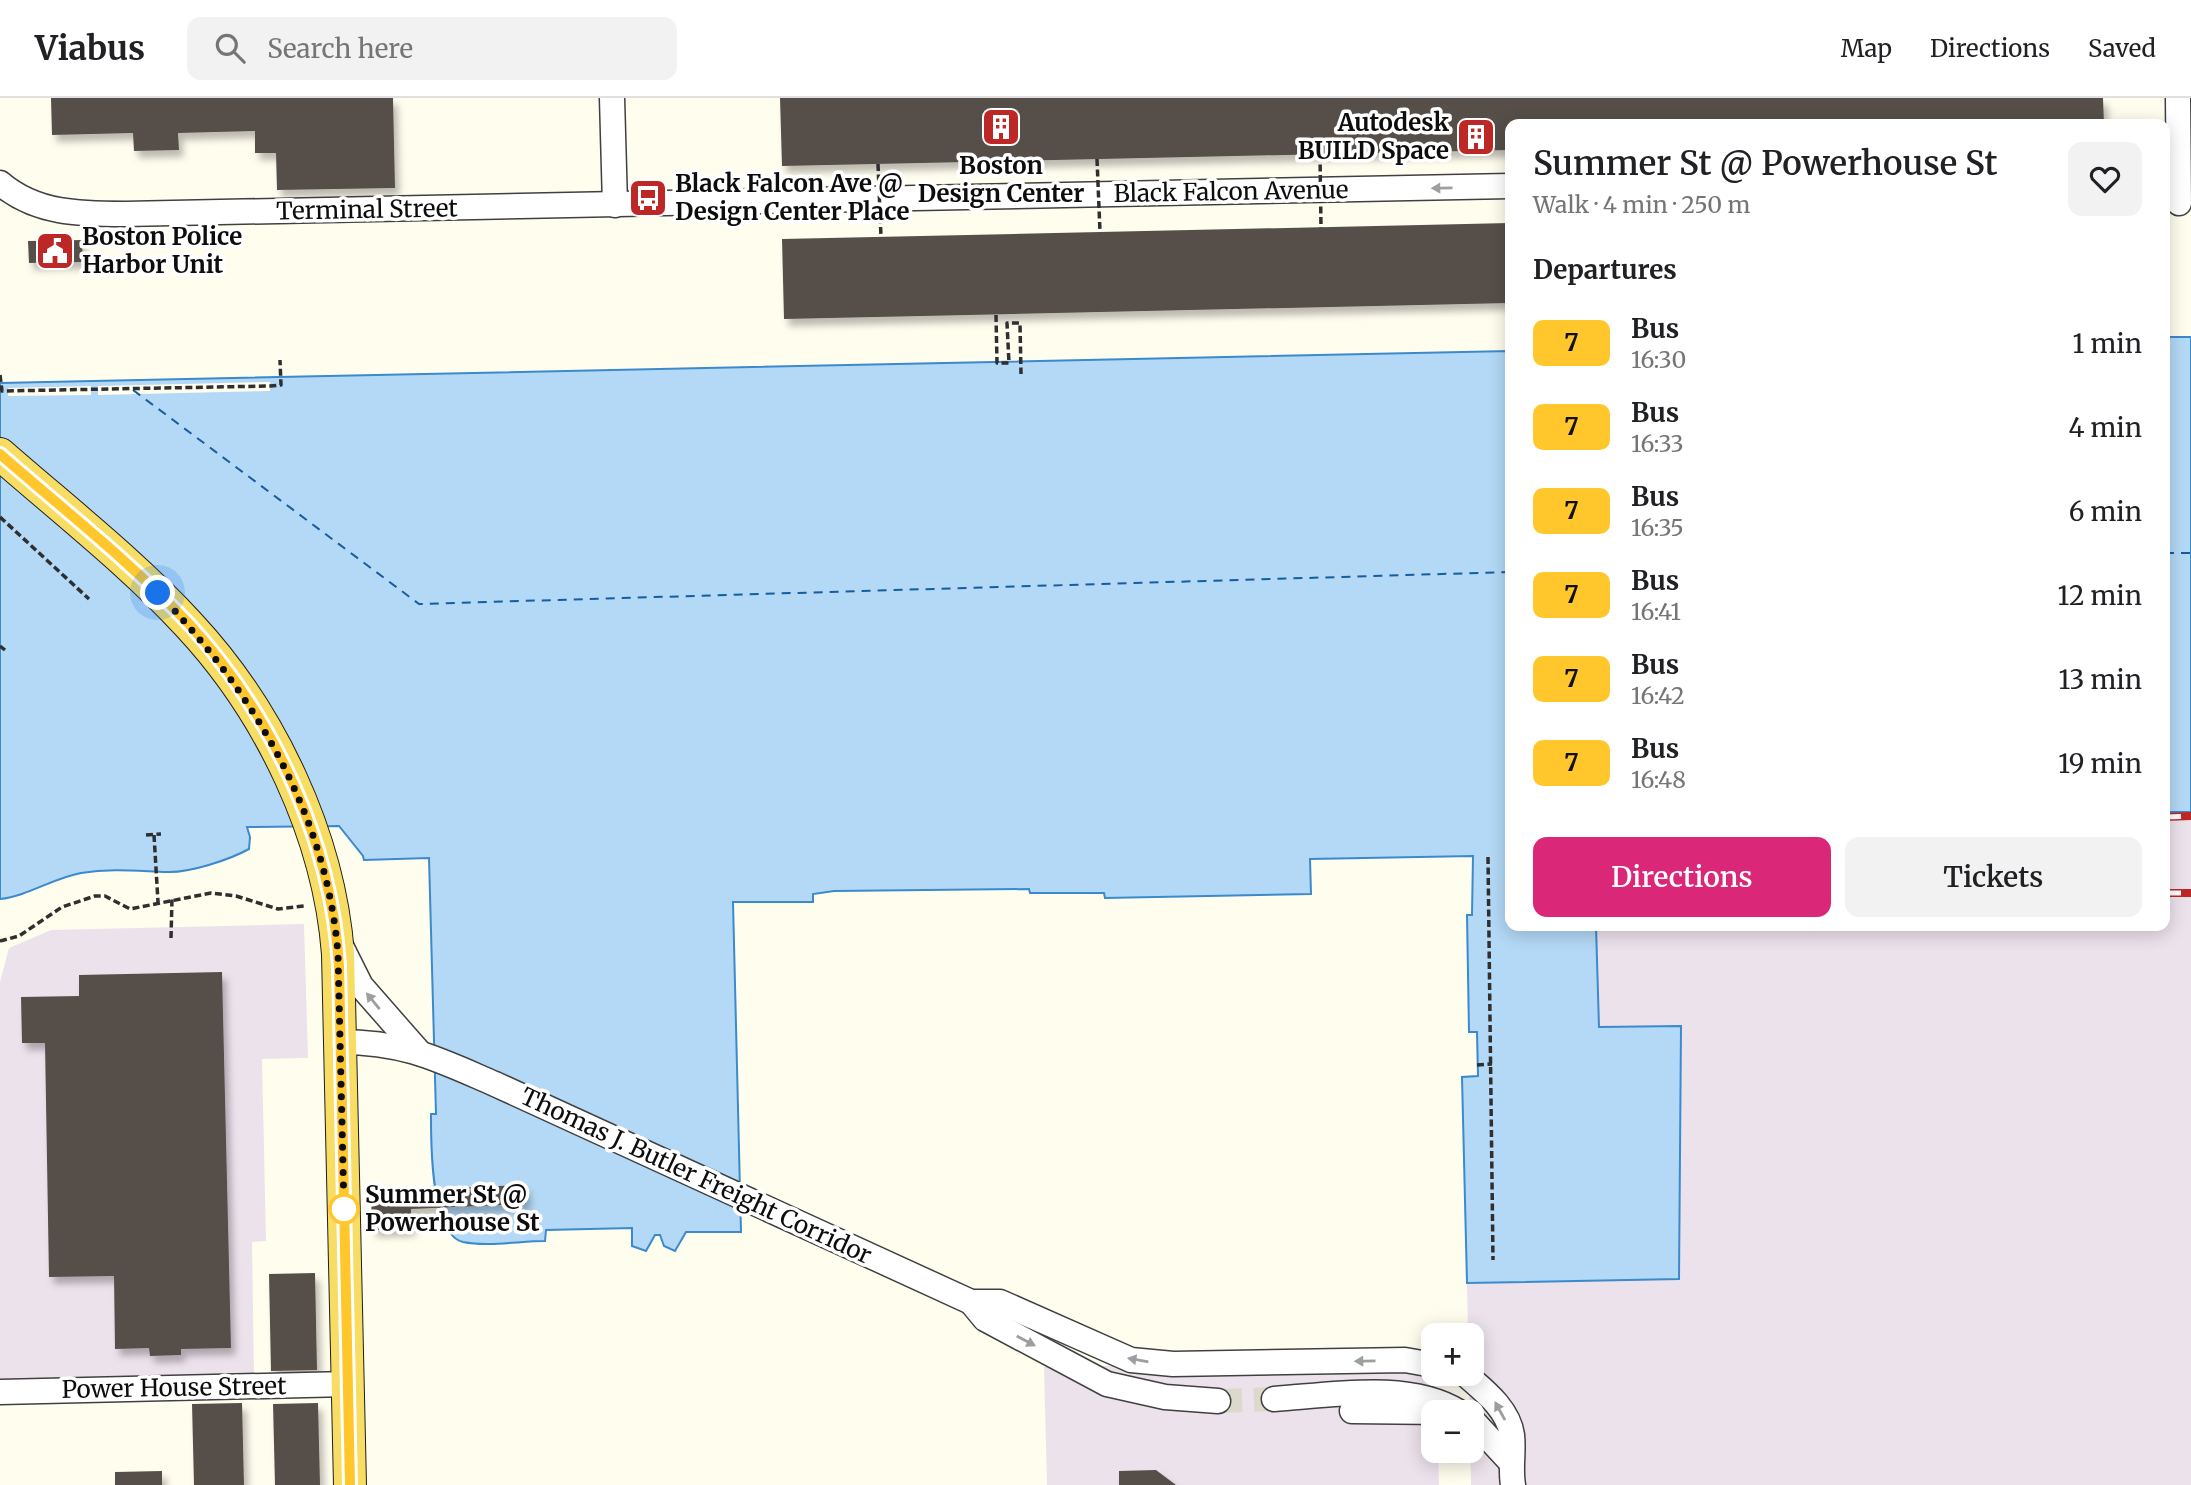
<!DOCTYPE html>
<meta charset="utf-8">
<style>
:root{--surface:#fff;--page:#f2f2f2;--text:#202124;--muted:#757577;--line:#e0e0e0;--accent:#db2777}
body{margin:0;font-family:Merriweather,serif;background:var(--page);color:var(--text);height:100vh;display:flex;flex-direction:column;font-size:26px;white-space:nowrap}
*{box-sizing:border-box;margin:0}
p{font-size:23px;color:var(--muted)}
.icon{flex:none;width:38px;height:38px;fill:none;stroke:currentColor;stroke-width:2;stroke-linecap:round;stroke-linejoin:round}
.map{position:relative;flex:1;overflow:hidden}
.sheet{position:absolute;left:1505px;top:21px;width:665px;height:812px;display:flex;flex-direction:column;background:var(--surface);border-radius:14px;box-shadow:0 4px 18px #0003}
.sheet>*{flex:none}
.badge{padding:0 14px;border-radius:10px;font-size:24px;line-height:46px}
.controls{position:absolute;left:1421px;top:1225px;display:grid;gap:14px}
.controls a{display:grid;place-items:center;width:63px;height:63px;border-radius:14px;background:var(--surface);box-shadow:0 4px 18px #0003;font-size:35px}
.you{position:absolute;width:35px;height:35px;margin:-18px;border:5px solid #fff;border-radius:50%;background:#1a73e8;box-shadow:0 0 0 10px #1a73e833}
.map>.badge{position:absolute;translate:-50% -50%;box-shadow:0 0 0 4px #fff}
h2{padding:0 28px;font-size:26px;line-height:63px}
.round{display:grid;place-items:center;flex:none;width:74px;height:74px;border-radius:14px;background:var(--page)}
.head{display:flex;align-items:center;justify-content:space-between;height:119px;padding:0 28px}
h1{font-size:33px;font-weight:600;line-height:52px}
.button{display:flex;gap:14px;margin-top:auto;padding:14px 28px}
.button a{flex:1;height:80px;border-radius:14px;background:var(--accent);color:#fff;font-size:28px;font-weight:600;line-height:80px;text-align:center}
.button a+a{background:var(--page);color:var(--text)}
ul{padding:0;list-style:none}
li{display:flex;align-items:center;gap:21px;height:84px;padding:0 28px}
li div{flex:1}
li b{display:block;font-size:26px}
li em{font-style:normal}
li .badge{min-width:77px;font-weight:700;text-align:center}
header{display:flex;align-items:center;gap:42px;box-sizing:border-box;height:98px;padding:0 35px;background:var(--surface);border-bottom:2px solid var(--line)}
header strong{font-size:33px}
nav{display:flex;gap:38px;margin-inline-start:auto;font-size:24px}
.search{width:490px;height:63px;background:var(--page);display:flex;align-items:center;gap:18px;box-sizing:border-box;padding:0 24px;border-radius:14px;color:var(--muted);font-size:26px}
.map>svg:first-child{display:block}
.industrial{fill:#ece2ec}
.water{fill:#b3d9f6;stroke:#3a8acd;stroke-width:2}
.pier{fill:#fffdee}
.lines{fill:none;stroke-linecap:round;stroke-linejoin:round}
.ferry{stroke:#175c9f;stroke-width:2;stroke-dasharray:9 7;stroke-linecap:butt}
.building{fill:#564f4a;filter:url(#shadow)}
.minor-tunnel{stroke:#dbd9cc;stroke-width:24;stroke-dasharray:24 12;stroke-linecap:butt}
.minor-casing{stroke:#404040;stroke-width:27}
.major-casing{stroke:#1e1e1e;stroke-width:34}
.path{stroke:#2f2f2f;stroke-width:3.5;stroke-dasharray:7 3.5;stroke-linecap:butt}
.minor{stroke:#fff;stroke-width:24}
.major{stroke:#f8dd65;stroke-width:32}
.rail-casing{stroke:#bd2826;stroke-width:8}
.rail{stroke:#fff;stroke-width:5;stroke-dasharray:16;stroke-linecap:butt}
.path-bridge{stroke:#2f2f2f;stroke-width:3.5;stroke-dasharray:7 3.5;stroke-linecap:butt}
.oneway{fill:#9e9e9e}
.line-casing{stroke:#fff;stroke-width:16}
.line{stroke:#ffc72c;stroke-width:10}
.walk{stroke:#0d0d0d;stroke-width:7;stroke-dasharray:0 12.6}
.stop-dot{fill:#fff;stroke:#ffc72c;stroke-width:3.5}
.labels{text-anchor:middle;stroke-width:7;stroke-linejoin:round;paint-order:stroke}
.poi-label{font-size:24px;font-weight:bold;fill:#0d0d0d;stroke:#fff;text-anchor:start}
.street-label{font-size:24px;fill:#0d0d0d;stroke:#fff}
.stop-label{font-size:24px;font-weight:bold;fill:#0d0d0d;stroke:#fff;text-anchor:start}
</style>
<header>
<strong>Viabus</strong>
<div class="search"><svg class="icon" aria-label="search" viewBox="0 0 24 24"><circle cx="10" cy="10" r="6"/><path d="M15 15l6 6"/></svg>Search here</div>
<nav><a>Map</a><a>Directions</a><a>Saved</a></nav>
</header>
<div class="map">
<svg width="2191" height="1387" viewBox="0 0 2191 1387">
<defs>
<filter id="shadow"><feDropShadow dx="4.5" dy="7" stdDeviation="3.5" flood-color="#0004"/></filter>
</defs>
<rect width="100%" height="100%" fill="#fffdee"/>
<g class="industrial">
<polygon points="2165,714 2191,714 2191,1387 1471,1387 1469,1276 1472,1276 1472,1237 1468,1237 1467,1185 1679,1181 1681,928 1599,929 1596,828 2165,828"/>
<polygon points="304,826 308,960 262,961 266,1143 252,1144 254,1279 0,1283 0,884 9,850 51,832"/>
<polygon points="1433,1261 1437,1314 1433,1314 1433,1353 1438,1353 1439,1387 1047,1387 1044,1269"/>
</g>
<g class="water">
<rect x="2165" y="239" width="26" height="475"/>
<path d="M1510 253V828H1596L1599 929 1681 928 1679 1181 1467 1185 1462 979 1478 978 1477 934H1469L1467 817H1472L1473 758 1310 761 1311 796 1105 800 1104 795H1030L1029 791 834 793 813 796V804H733L741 1134H686L675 1153 664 1148 660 1137H655L646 1153 632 1148V1130L546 1132 545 1143C520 1143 488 1149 463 1144 430 1136 431 1043 431 1016H436L429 760 364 762 363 758 339 728 247 729 250 739 249 751C229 762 189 775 167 774 137 773 111 770 81 775 53 780 28 798 0 801V285Z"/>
</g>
<g class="pier">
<polygon points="270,284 270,293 98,297 98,288"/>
<polygon points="91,288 91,297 8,298 8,290"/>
</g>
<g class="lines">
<g class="ferry">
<polyline points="133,292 419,506 1510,474"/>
<polyline points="2165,455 2191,455"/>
</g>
</g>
<g class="building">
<polygon points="51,0 393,0 395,90 277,92 276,55 255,55 255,33 178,35 179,52 134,53 133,35 52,37"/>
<polygon points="780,0 2103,0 2104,26 1510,26 1510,52 782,68"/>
<polygon points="1510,125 1510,205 784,221 782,141"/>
<polygon points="82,142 83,164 29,165 28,143"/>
<polygon points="222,874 231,1250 181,1251 181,1257 150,1258 149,1250 115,1251 114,1178 49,1179 45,945 22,945 21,899 79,898 79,877"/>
<polygon points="526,1087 526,1106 411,1111 411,1131 372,1132 371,1093"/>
<polygon points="315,1175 317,1272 271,1273 269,1176"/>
<polygon points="242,1305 244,1387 194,1387 192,1306"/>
<polygon points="318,1305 320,1387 275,1387 273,1306"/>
<polygon points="1156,1372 1176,1387 1119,1387 1119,1373"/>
<polygon points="162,1373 162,1387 115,1387 115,1374"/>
</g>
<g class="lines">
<polyline class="minor-tunnel" points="1218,1303 1274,1301"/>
<defs>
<g id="minor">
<polyline points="612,0 615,107"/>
<polyline points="2178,0 2179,105"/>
<path d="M0 85C36 116 81 116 125 116L1510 88"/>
<polyline points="341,848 361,888 418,953"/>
<path d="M340 944C405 944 437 961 495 986L971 1204H1000L1131 1262 1173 1266 1405 1262 1433 1267"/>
<polyline points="971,1204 985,1221 1107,1286 1165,1299 1218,1303"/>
<path d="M1465 1276C1483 1292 1508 1310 1512 1337 1514 1353 1510 1370 1513 1387"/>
<polyline points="0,1294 348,1286"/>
<path d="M1274 1301C1332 1297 1410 1283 1459 1314"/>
<polyline points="1352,1313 1442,1314"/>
<polyline points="1472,1322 1509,1362"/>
</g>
<path id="major" d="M0 356C64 412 132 465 189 527 270 614 329 737 338 856L350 1387"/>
</defs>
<use href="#minor" class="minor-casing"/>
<use href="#major" class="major-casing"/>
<g class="path">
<polyline points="996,217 997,265 1009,265 1007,225 1020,225 1021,276"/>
<polyline points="0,277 2,293 270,288 281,287 280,262"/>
<polyline points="0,419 89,501"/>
<polyline points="0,548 5,552"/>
<polyline points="146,737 161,736"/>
<polyline points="154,737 158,804"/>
<polyline points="1488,759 1493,1162"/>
<polyline points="171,840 172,801"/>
<polyline points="0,843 19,838 62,809 95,798 105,798 130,811 211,795 236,798 278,811 304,808"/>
<polyline points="1477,967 1492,966"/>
</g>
<use href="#minor" class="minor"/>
<use href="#major" class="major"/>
<defs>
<g id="rail">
<polyline points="2165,719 2191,718"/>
<polyline points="2165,795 2191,795"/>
</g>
</defs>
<use href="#rail" class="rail-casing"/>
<use href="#rail" class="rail"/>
<g class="path-bridge">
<polyline points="1320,56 1321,130"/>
<polyline points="1097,61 1100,134"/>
<polyline points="878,66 881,139"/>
</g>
</g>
<defs><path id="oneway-solid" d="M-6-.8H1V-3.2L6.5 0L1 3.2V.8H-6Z" transform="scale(1.75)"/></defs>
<g class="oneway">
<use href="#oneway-solid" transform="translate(1442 90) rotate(179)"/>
<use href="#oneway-solid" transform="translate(373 903) rotate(-129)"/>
<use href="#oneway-solid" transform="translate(1026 1243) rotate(28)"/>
<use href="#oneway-solid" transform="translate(1138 1262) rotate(-170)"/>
<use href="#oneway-solid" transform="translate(1365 1263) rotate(179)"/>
<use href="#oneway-solid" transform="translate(1500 1313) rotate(-119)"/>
</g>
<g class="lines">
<defs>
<path id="line" d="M0 356C64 412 132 465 190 527 273 618 332 745 339 868L350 1387"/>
</defs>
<use href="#line" class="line-casing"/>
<use href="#line" class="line"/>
<path class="walk" d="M158 495C253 593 327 717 338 856L344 1111"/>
</g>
<defs>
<symbol id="building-square" viewBox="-11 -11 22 22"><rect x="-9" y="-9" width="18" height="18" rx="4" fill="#bd2826" stroke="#fff"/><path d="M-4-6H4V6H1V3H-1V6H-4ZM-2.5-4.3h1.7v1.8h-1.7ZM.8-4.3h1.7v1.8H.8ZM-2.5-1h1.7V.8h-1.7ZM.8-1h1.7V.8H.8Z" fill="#fff"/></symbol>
<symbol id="bus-square" viewBox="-11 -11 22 22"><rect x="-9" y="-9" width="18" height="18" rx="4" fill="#bd2826" stroke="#fff"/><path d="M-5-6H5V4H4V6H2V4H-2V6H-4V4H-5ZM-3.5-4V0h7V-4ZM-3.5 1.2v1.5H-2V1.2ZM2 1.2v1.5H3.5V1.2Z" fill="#fff"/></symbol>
<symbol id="civic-square" viewBox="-11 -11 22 22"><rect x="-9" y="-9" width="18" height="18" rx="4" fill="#bd2826" stroke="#fff"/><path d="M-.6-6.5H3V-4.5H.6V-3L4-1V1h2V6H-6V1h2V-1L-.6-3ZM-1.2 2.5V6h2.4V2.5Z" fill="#fff"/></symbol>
</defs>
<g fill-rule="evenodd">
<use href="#building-square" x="979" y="7" width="44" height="44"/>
<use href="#building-square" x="1454" y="17" width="44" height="44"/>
<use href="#bus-square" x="626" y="78" width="44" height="44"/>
<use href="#civic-square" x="33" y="131" width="44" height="44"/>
</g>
<circle class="stop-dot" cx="344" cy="1111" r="14"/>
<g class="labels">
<g class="poi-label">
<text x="1449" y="33" text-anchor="end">Autodesk<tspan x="1449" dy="28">BUILD Space</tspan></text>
<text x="1001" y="76" text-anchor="middle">Boston<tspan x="1001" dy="28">Design Center</tspan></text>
<text x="675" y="94">Black Falcon Ave @<tspan x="675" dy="28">Design Center Place</tspan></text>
<text x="82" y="147">Boston Police<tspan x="82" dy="28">Harbor Unit</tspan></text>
</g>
<g class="street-label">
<text transform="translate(1231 94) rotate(-1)" y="8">Black Falcon Avenue</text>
<text transform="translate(367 112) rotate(-1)" y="8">Terminal Street</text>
<text transform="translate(696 1078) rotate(25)" y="8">Thomas J. Butler Freight Corridor</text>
<text transform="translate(174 1290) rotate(-1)" y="8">Power House Street</text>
</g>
<g class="stop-label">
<text x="365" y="1105">Summer St @<tspan x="365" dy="28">Powerhouse St</tspan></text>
</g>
</g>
</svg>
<div class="controls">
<a>+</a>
<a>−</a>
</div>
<div class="you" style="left:158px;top:495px"></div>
<section class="sheet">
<div class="head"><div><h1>Summer St @ Powerhouse St</h1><p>Walk · 4 min · 250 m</p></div><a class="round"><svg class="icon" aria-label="heart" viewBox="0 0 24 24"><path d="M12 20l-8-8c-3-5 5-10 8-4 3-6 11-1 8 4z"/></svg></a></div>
<h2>Departures</h2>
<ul>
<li><span class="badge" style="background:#ffc72c;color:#111">7</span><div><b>Bus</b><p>16:30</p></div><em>1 min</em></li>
<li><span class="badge" style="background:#ffc72c;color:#111">7</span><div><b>Bus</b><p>16:33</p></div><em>4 min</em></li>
<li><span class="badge" style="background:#ffc72c;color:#111">7</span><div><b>Bus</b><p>16:35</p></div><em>6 min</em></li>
<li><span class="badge" style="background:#ffc72c;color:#111">7</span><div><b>Bus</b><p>16:41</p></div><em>12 min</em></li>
<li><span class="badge" style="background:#ffc72c;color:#111">7</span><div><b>Bus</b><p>16:42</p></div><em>13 min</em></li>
<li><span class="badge" style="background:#ffc72c;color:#111">7</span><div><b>Bus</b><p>16:48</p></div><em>19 min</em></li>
</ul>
<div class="button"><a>Directions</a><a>Tickets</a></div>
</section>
</div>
